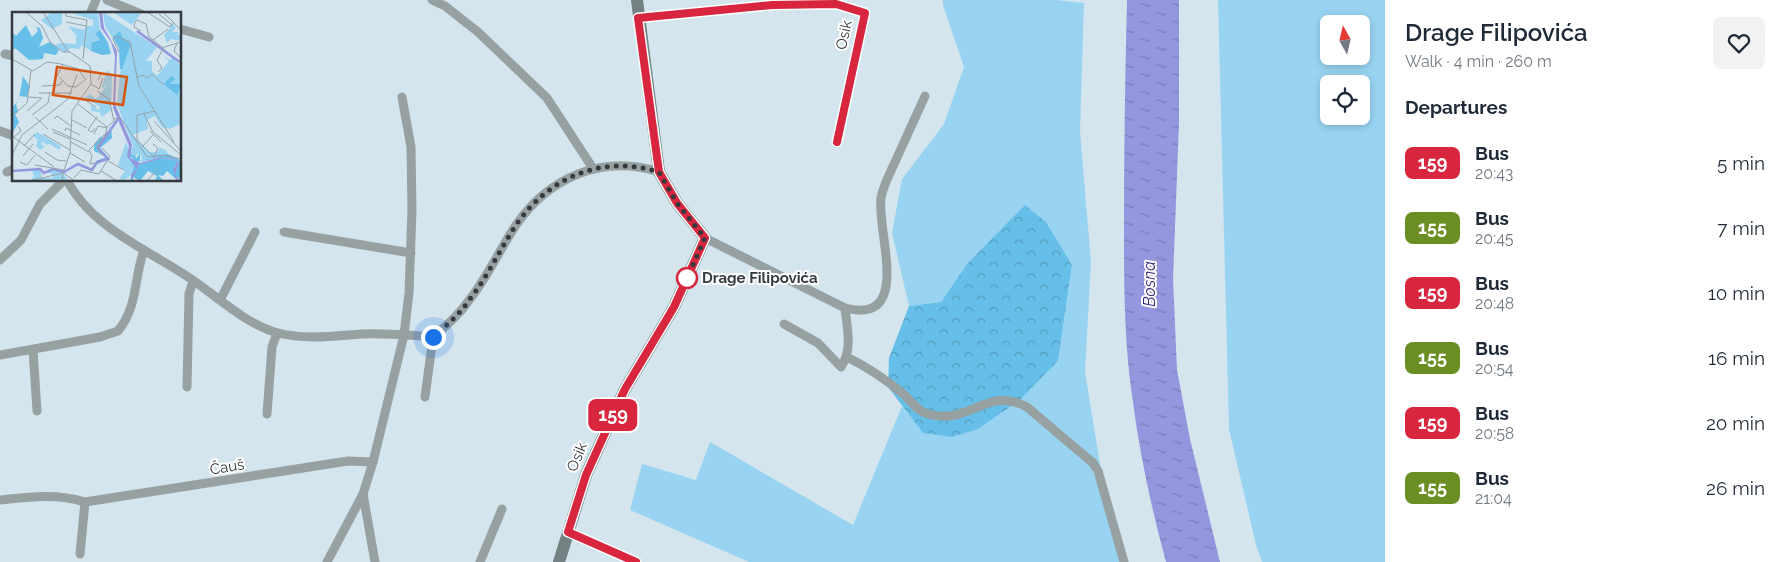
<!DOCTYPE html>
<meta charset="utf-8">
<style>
:root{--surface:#fff;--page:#f2f2f3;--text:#1f2937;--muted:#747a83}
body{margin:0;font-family:Raleway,sans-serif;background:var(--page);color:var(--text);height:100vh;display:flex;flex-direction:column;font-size:19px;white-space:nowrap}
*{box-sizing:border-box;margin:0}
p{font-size:16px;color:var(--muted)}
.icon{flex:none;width:28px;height:28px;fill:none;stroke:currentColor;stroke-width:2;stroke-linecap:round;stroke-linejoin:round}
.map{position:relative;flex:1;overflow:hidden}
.side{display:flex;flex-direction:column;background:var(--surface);width:400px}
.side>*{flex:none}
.badge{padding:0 10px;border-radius:8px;font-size:18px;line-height:32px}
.needle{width:32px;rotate:352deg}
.tools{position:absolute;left:1320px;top:15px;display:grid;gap:10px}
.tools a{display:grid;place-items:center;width:50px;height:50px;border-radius:8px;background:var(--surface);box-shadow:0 2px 8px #0003;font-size:25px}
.you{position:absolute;width:25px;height:25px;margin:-12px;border:4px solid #fff;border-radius:50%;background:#1a73e8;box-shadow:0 0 0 8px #1a73e833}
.map>.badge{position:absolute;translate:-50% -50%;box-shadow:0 0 0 2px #fff}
h2{padding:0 20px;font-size:19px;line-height:45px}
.round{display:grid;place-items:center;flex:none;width:52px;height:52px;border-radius:8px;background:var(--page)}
.overview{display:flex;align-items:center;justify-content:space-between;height:85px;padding:0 20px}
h1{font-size:24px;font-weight:600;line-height:38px}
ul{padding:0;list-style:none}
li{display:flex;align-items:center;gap:15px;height:65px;padding:0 20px}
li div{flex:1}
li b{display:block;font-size:19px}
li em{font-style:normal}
li .badge{min-width:55px;font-weight:700;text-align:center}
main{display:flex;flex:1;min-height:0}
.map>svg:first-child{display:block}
.grass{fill:#98d4f2;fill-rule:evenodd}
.forest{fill:url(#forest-crowns)}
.water{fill:url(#water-ripples)}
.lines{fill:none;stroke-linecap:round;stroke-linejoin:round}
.minor{stroke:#98a1a1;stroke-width:9}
.secondary{stroke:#748182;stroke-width:12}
.line-casing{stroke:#fff;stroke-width:11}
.line{stroke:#d7263d;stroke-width:8}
.walk{stroke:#343a3e;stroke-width:5;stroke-dasharray:0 9}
.stop-dot{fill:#fff;stroke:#d7263d;stroke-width:2.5}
.labels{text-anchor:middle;stroke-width:4;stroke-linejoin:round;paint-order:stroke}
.street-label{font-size:15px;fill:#343a3e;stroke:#fff}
.stop-label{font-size:15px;font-weight:bold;fill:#343a3e;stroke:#fff;text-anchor:start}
.water-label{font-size:16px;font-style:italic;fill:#32287b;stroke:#fff}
.inset-river{fill:none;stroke:#9496de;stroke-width:2.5}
.inset-road{fill:none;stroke:#94a1a8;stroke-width:1}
.view{fill:#d65611;fill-opacity:0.15;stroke:#d65611;stroke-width:2.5}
.inset-edge{fill:none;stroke:#343a3e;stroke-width:2.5}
</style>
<main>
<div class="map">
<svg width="1385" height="562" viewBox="0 0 1385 562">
<defs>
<pattern id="forest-crowns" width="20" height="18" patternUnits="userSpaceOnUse" patternTransform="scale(1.25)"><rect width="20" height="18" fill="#65bfe8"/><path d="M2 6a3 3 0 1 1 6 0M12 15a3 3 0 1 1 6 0" fill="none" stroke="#549cbd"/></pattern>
<pattern id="water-ripples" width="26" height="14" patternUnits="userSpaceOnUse" patternTransform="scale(1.25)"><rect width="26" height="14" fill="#9496de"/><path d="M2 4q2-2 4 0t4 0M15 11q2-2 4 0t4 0" fill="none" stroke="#7a7bb5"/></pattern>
</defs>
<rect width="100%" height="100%" fill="#d4e5ee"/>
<g class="grass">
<polygon points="943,0 1057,0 1084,3 1080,131 1091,262 1085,372 1101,470 1122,562 749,562 630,510 642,464 696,480 710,442 853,525 902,406 924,433 1021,399 1058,361 1072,265 1046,222 1025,206 967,264 941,302 909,306 892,233 902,179 944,124 964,67 943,5"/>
<path d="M1218 0H1385V562H1262L1256 545 1229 429ZM1329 24H1361V56H1329ZM1329 84H1361V116H1329Z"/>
</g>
<polygon class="forest" points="1025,205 1046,222 1072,265 1058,361 1021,399 978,429 952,437 923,433 888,387 889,358 909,306 941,302 967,264"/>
<path class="water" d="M1127 0H1179V123L1173 279 1177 370 1190 439 1220 562H1166C1151 507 1139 451 1132 395 1124 340 1124 283 1124 228 1124 152 1125 76 1127 0Z"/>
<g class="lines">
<g class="minor">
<polyline points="107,0 141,14"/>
<polyline points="432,0 445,6 478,32 547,98 592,167"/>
<polyline points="90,14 96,0"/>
<polyline points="638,18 772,5 836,4 865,13 837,143"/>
<polyline points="180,29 209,37"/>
<polyline points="5,54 14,56"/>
<polyline points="0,131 14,136"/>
<polyline points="7,172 14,169"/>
<path d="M67 180C92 229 151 251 194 281 220 299 246 324 278 333 305 340 334 336 361 334 385 333 409 335 433 337 447 325 460 314 470 299 488 276 500 249 516 225 549 177 603 154 659 172"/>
<polyline points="284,232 411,253"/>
<path d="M705 238 845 308C914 326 876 230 881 198 883 186 890 173 895 162 905 140 915 118 925 96"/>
<polyline points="0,260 21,240 40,204 64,180"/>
<polyline points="220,300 255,232"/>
<path d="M784 324 818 343 841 367C853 349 847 328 845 308"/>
<polyline points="33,350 37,411"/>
<path d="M0 355 100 337 118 331C138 307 134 277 144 250"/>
<path d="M847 357C867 367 884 378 902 393 911 400 916 411 928 414 971 426 986 385 1027 407L1093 463 1098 471 1124 562"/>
<polyline points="187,387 189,294 193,281"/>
<polyline points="425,397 433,337"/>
<polyline points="267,414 272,347 277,333"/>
<polyline points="363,494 375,562"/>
<path d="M0 500C29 497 56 493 85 502L348 461 373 462"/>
<polyline points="568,532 636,562"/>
<polyline points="80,554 85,502"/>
<polyline points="327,562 363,494 373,462 404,335 409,293 412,210 411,147 402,97"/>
<polyline points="480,562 502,509"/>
</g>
<polyline class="secondary" points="559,562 586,475 625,389 674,307 705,238 677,203 659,172 637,0"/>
</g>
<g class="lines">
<defs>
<polyline id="line" points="636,562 568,532 586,475 625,389 674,307 705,238 677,203 659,172 638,18 772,5 836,4 865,13 837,142"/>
</defs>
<use href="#line" class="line-casing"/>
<use href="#line" class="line"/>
<path class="walk" d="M433 337C447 325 460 314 470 299 488 276 500 249 516 225 549 177 603 154 659 172L677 203 705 238 687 278"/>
</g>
<circle class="stop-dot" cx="687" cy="278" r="10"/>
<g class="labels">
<g class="street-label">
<text transform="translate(844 35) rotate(-78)" y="5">Osik</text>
<text transform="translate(577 457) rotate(-67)" y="5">Osik</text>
<text transform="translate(227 467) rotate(-9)" y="5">Čauš</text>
</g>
<g class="stop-label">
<text x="702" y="283">Drage Filipovića</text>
</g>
<g class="water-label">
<text transform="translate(1149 284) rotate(-90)" y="6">Bosna</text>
</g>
</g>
<g transform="translate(12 12)">
<rect width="169" height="169" fill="#d4e5ee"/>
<path d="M40 0H50V12L40 17 29 8ZM56 0H86L88 18 83 23 88 28 81 29 79 39 69 33 68 37 59 36 53 41 42 34 48 31 64 32V23L56 14 72 18 75 14H81V8ZM91 0 145 35 134 49H140V59L145 64 157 49 150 42 158 48 161 45 169 55V112L157 117 150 115 143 104 135 108 136 117 121 123 137 140H145L148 136 154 138 156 143 130 150 129 142 126 141 123 146 119 142 121 134 105 92 109 53 107 36 93 14ZM101 0H130L120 13ZM161 12 164 15 160 20H167L165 23H169V29L159 27 155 31 152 23ZM95 58 100 63 99 98 90 105 87 100 79 99V93L87 98 88 95 73 85 78 82 84 87 95 73 89 77ZM25 120 49 134 47 138 38 132 34 133 31 129 29 132 33 135 28 138 24 134 26 128 21 124ZM114 130 122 155 118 164 110 169 108 166 113 159 106 153ZM39 156 49 160 57 169H18L22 164 20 158 28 157 30 166H41L40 162 33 160Z" fill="#98d4f2"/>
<path d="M14 13 20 25 26 19 24 15 28 16 31 26 27 35 38 30 47 38 44 43 32 41 31 47 17 48 3 36 0 39V20L4 24ZM88 18 96 31 99 42 90 43 79 39 80 30 88 28 83 22ZM108 19 110 25 119 32 110 57H108L107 36 101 25ZM11 64 18 75 15 85 8 84 4 92 6 100 3 102 7 110 0 121V96L7 87ZM159 64 163 67 157 72H169L165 83 152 72ZM99 114 100 126 88 136 97 146 84 153V149L95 145 82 139V132L88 125 94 126ZM121 134 119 142 125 146 128 140V149L156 142 166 147 169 150V169L163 162 167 151 165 148 149 145 124 150 118 144ZM118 135 117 145 125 157 126 153 149 146 166 149 162 156 166 169 155 159 151 164 146 163 152 169H143L145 164 136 159 128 169 121 165 122 169H118L122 154 115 144Z" fill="#65bfe8"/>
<path d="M87 0H90L92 16 105 39 103 92 120 133 118 146 128 151 149 145 165 148 167 151 163 162 168 169 164 167 161 158 166 149 150 146 126 153 125 158 119 169V162L125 157 115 144 117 134 101 96 103 44 99 30 89 16Z" fill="#9496de"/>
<path class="inset-river" d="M125 19 169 51M0 159 28 157 32 161 41 157 52 160 66 152 80 158 85 150 96 147 86 136 106 107"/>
<path class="inset-road" d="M14 0 30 14 38 30 51 40H58M31 0 55 38 78 54 79 72 60 99 58 141 51 161 63 169M54 0V4L75 8 71 47M135 0 158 15 162 10M151 0 169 18M147 2 160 13M54 10 74 14M134 12 137 25 151 36M129 19 122 15 123 10 125 8 134 12M141 28 156 17M165 31 162 39 169 46M107 40 101 27 103 24 118 30 127 74 162 130M0 47 21 59 35 50 49 52 66 57 74 68M79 60 89 62 86 68M146 60 150 56 145 48 152 35 169 30M47 65 56 74 64 75 73 68M124 66 131 63 136 66 140 62 152 73M43 68 51 53M79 72 87 77 91 66M30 74 48 73 50 69M85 79 97 87 102 109 95 115M27 81H60M70 86 84 95M66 92 95 115 94 121 77 138 80 144 78 152 83 151M15 99 30 86 16 85M132 102 141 120 169 143M20 103 36 91 38 80M0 104 15 91 19 58M23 105 36 117M42 107 45 104 59 114M102 107 108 105 127 133M60 108 75 116M142 109 169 139M83 116 80 120 76 118 85 105M40 117 75 133M53 119 54 116 68 123M138 119 149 130M41 120 58 127M31 122 58 138M82 122 86 114 95 116M0 124 42 155M2 125 9 119 6 114M59 130 77 140M141 132 146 136 142 145M127 133 135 145 152 143 169 147M12 134 23 122M130 135 141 123M33 140 45 148 54 149M58 141 73 150M0 143 10 123 56 87 65 63M90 143 85 135 95 120M11 144 21 132M142 145 125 128V103L143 99M96 149 112 158M8 150 15 153 23 143M23 153 52 158M89 159 105 169M62 166 69 158 87 162 98 144 90 136M17 169 51 161 50 169M134 169 146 158"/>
<path class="view" d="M45 55 115 65 111 93 41 83Z"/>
<rect width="169" height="169" class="inset-edge"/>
</g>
</svg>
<div class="tools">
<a><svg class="needle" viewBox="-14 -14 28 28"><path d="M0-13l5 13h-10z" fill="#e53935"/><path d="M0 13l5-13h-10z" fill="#747a83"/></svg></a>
<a><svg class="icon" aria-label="locate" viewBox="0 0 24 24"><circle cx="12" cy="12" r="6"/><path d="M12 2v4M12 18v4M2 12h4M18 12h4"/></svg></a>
</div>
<div class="you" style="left:433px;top:337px"></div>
<b class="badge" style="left:613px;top:415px;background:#d7263d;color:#fff">159</b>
</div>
<section class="side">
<div class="overview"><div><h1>Drage Filipovića</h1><p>Walk · 4 min · 260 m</p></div><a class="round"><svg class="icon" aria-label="heart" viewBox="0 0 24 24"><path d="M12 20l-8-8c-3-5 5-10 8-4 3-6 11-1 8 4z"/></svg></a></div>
<h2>Departures</h2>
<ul>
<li><span class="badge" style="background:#d7263d;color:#fff">159</span><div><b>Bus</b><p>20:43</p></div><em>5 min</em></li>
<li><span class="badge" style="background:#6b8e23;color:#fff">155</span><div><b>Bus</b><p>20:45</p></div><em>7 min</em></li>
<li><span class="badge" style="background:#d7263d;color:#fff">159</span><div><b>Bus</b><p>20:48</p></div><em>10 min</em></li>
<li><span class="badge" style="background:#6b8e23;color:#fff">155</span><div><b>Bus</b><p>20:54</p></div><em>16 min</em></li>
<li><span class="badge" style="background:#d7263d;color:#fff">159</span><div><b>Bus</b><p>20:58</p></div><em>20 min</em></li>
<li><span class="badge" style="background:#6b8e23;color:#fff">155</span><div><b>Bus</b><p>21:04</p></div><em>26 min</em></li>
</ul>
</section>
</main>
